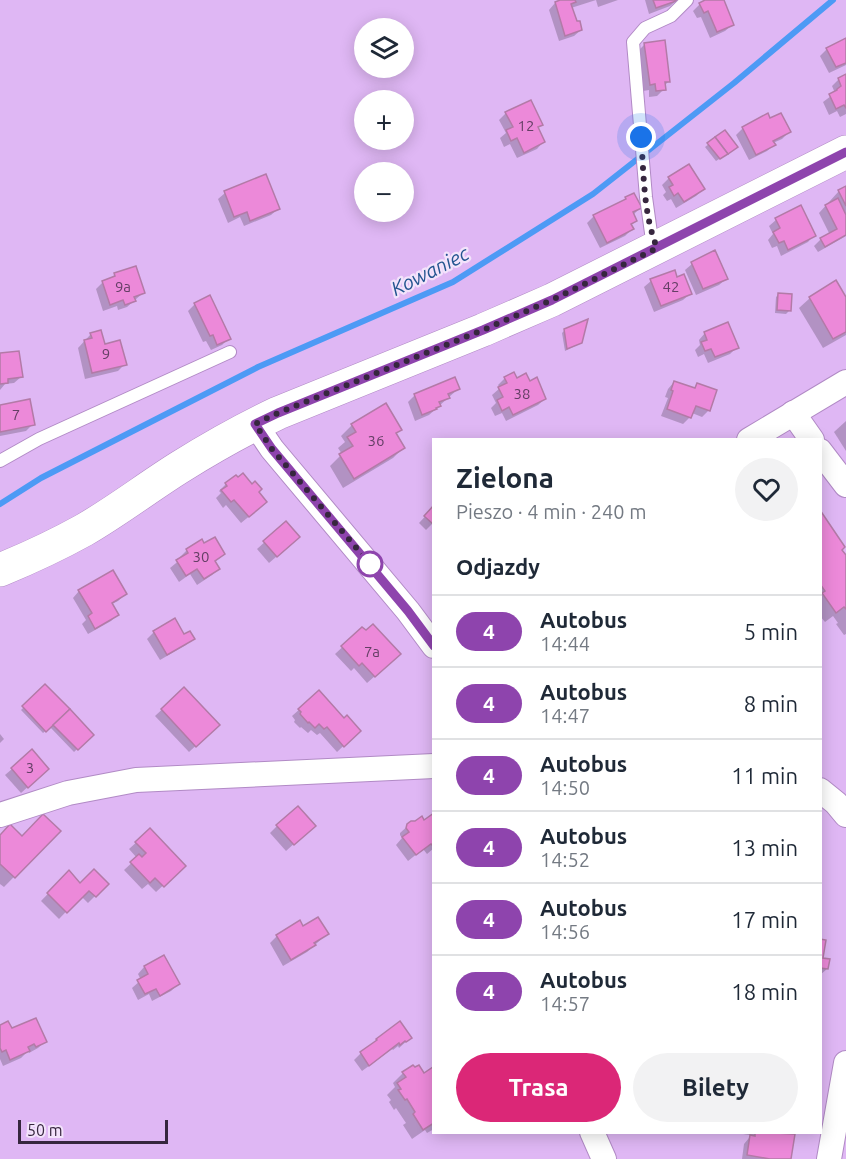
<!DOCTYPE html>
<html lang="pl">
<meta charset="utf-8">
<style>
:root{--surface:#fff;--page:#f2f2f3;--text:#1f2937;--muted:#747a83;--line:#e0e1e3;--accent:#db2777}
body{margin:0;font-family:Ubuntu,sans-serif;background:var(--page);color:var(--text);height:100vh;display:flex;flex-direction:column;font-size:22px;white-space:nowrap}
*{box-sizing:border-box;margin:0}
p{font-size:20px;color:var(--muted)}
.icon{flex:none;width:33px;height:33px;fill:none;stroke:currentColor;stroke-width:2;stroke-linecap:round;stroke-linejoin:round}
.map{position:relative;flex:1;overflow:hidden}
.panel{position:absolute;left:432px;top:438px;width:390px;height:696px;display:flex;flex-direction:column;background:var(--surface);border-radius:0px;box-shadow:0 3px 15px #0003}
.panel>*{flex:none}
.badge{padding:0 12px;border-radius:20px;font-size:21px;line-height:39px}
.tools{position:absolute;left:354px;top:18px;display:grid;gap:12px}
.tools a{display:grid;place-items:center;width:60px;height:60px;border-radius:50%;background:var(--surface);box-shadow:0 3px 15px #0003;font-size:30px}
.scale{position:absolute;left:18px;bottom:15px;width:150px;box-sizing:border-box;padding-left:6px;border:3px solid #36263e;border-top:0;font-size:16px;line-height:21px;white-space:nowrap;color:#36263e;-webkit-text-stroke:4px #f3e3fb;paint-order:stroke}
.you{position:absolute;width:30px;height:30px;margin:-15px;border:4px solid #fff;border-radius:50%;background:#1a73e8;box-shadow:0 0 0 9px #1a73e833}
.map>.badge{position:absolute;translate:-50% -50%;box-shadow:0 0 0 3px #fff}
h2{padding:0 24px;font-size:22px;line-height:54px}
.round{display:grid;place-items:center;flex:none;width:63px;height:63px;border-radius:32px;background:var(--page)}
.overview{display:flex;align-items:center;justify-content:space-between;height:102px;padding:0 24px}
h1{font-size:28px;font-weight:600;line-height:45px}
.primary-button{display:flex;gap:12px;margin-top:auto;padding:12px 24px}
.primary-button a{flex:1;height:69px;border-radius:36px;background:var(--accent);color:#fff;font-size:24px;font-weight:600;line-height:69px;text-align:center}
.primary-button a+a{background:var(--page);color:var(--text)}
ul{padding:0;list-style:none}
li{display:flex;align-items:center;gap:18px;height:72px;padding:0 24px;border-top:2px solid var(--line)}
li div{flex:1}
li b{display:block;font-size:22px}
li em{font-style:normal}
li .badge{min-width:66px;font-weight:700;text-align:center}
.map>svg:first-child{display:block}
.shadow{fill:#0003}
.lines{fill:none;stroke-linecap:round;stroke-linejoin:round}
.stream{stroke:#4d9af5;stroke-width:6}
.building{fill:#ec89d9;stroke:#b37aa7;stroke-width:1.5}
.lane-casing{stroke:#b18ac5;stroke-width:14}
.street-casing{stroke:#b18ac5;stroke-width:26}
.secondary-casing{stroke:#b18ac5;stroke-width:34}
.lane{stroke:#fff;stroke-width:12}
.street{stroke:#fff;stroke-width:24}
.secondary{stroke:#fff;stroke-width:33}
.line-casing{stroke:#fff;stroke-width:14}
.line{stroke:#8e44ad;stroke-width:9}
.walk{stroke:#36263e;stroke-width:6;stroke-dasharray:0 10.8}
.stop-dot{fill:#fff;stroke:#8e44ad;stroke-width:3}
.labels{text-anchor:middle;stroke-width:4.5;stroke-linejoin:round;paint-order:stroke}
.number-label{font-size:15px;fill:#643f65}
.water-label{font-size:20px;font-style:italic;fill:#235590;stroke:#f3e3fb}
</style>
<div class="map">
<svg width="846" height="1159" viewBox="0 0 846 1159">
<rect width="100%" height="100%" fill="#dfb7f4"/>
<g class="shadow">
<polygon points="565,0 618,0 598,7 596,0 571,8 581,30 574,36 559,41 549,10 555,3"/>
<polygon points="645,0 677,0 670,6 649,14"/>
<polygon points="709,0 722,0 732,25 725,31 710,38 701,17 697,18 693,11 700,4"/>
<polygon points="846,39 846,65 829,73 820,56 827,49"/>
<polygon points="645,44 669,81 664,86 664,89 657,96 649,97 649,90 643,91 638,51"/>
<polygon points="846,76 846,114 840,117 837,111 829,115 823,102 835,93 832,86 839,79"/>
<polygon points="506,113 541,124 537,128 543,142 537,149 517,158 510,144 504,147 500,138 506,133 499,120"/>
<polygon points="770,120 789,132 782,139 773,143 774,145 767,151 749,160 736,135 743,128"/>
<polygon points="725,132 733,150 716,161 705,147"/>
<polygon points="669,178 703,189 696,196 676,208 671,199 667,201 663,195 666,192 662,185"/>
<polygon points="846,188 846,236 818,252 814,246 821,239 830,235 819,213 839,191"/>
<polygon points="225,193 278,209 271,215 244,226 240,217 228,223 218,199"/>
<polygon points="626,199 640,208 633,215 636,221 630,226 632,229 625,236 600,248 587,223 594,216 622,203"/>
<polygon points="776,220 814,235 808,242 781,256 777,246 772,248 768,240 773,234 769,226"/>
<polygon points="692,264 726,279 719,285 696,295 685,270"/>
<polygon points="115,274 143,293 127,307 118,310 117,306 103,311 96,289 103,282 110,280"/>
<polygon points="676,279 690,294 683,300 654,312 644,287 651,281"/>
<polygon points="779,294 789,311 786,314 775,313 776,297"/>
<polygon points="810,298 846,300 846,335 823,348 799,308"/>
<polygon points="195,304 229,338 222,345 211,350 206,341 203,342 188,311"/>
<polygon points="565,330 581,342 577,345 565,351 562,333"/>
<polygon points="705,333 737,347 730,354 708,363 704,354 698,357 695,350 700,345 699,340"/>
<polygon points="91,334 125,364 118,371 85,379 78,348"/>
<polygon points="0,355 21,377 14,383 5,384 0,390"/>
<polygon points="505,378 529,383 545,399 538,405 506,421 502,413 495,416 491,408 496,403 492,395 500,388 498,385"/>
<polygon points="674,382 693,389 697,385 709,410 702,417 692,413 690,417 683,424 661,416 668,398 665,397 668,389"/>
<polygon points="458,389 429,415 415,421 408,402 415,395"/>
<polygon points="385,405 400,430 395,435 403,448 393,458 343,488 330,466 342,454 338,448 345,442 341,436 352,425"/>
<polygon points="0,407 33,424 26,431 0,436"/>
<polygon points="846,421 846,451 834,432"/>
<polygon points="226,484 257,492 258,509 241,523 226,505 223,508 216,498 221,493 219,491"/>
<polygon points="434,507 434,522 426,530 419,523"/>
<polygon points="820,513 846,557 846,634 844,635 836,624 838,623 833,616 825,622 820,616"/>
<polygon points="286,523 291,544 269,563 257,549"/>
<polygon points="204,545 224,554 215,562 218,569 212,575 197,585 190,574 179,582 170,568 181,559 180,557 187,550"/>
<polygon points="79,591 125,594 118,601 112,604 117,615 111,621 88,634 82,624 86,620 73,598"/>
<polygon points="362,629 392,661 367,683 354,668 351,671 335,654"/>
<polygon points="154,632 184,636 193,638 186,645 160,660 147,639"/>
<polygon points="45,686 92,735 74,752 50,727 43,733 21,710"/>
<polygon points="184,689 218,725 189,752 155,716"/>
<polygon points="319,692 344,720 359,731 337,752 320,733 317,735 311,730 308,733 301,727 300,728 294,722 295,720 292,716"/>
<polygon points="0,734 4,739 0,743"/>
<polygon points="12,769 41,775 21,793 5,775"/>
<polygon points="434,815 434,848 427,854 423,849 408,861 396,845 402,838 400,835 400,833 411,823 424,822"/>
<polygon points="277,826 307,832 286,851 270,833"/>
<polygon points="150,830 184,866 156,892 148,884 142,889 124,870 137,858 129,849"/>
<polygon points="59,831 4,887 0,884 0,836 22,838"/>
<polygon points="69,872 80,885 107,884 88,903 81,896 59,919 41,901"/>
<polygon points="300,922 303,928 327,934 307,952 283,966 270,943 277,936"/>
<polygon points="820,941 822,959 827,969 820,975"/>
<polygon points="163,957 178,984 171,991 152,1001 149,994 138,1000 132,988 141,980 138,974 144,967"/>
<polygon points="0,1027 12,1030 45,1041 38,1048 29,1053 28,1051 21,1058 3,1066 0,1059"/>
<polygon points="410,1038 399,1048 398,1046 393,1050 392,1049 362,1071 354,1060 361,1053"/>
<polygon points="414,1070 424,1075 434,1070 434,1129 427,1133 425,1130 412,1139 403,1125 406,1123 396,1108 394,1110 389,1102 391,1100 387,1095 395,1087 393,1083 403,1073"/>
<polygon points="743,1132 779,1132 793,1135 789,1159 742,1159 744,1144 749,1138 750,1135 743,1134"/>
</g>
<g class="lines">
<polyline class="stream" points="0,504 41,478 258,367 453,282 593,194 734,83 833,0"/>
</g>
<g class="building">
<polygon points="560,0 575,0 576,2 571,4 577,21 580,21 582,30 565,36 555,2"/>
<polygon points="653,0 679,0 656,8"/>
<polygon points="705,0 724,0 734,25 717,32 708,11 704,13 699,3"/>
<polygon points="846,38 846,63 836,67 826,48"/>
<polygon points="665,40 670,82 665,82 666,90 656,91 655,84 650,85 644,43"/>
<polygon points="846,74 846,108 844,105 836,109 829,94 837,90 837,89 841,86 838,78"/>
<polygon points="531,100 543,125 538,127 545,142 524,153 517,138 511,141 506,130 513,127 505,112"/>
<polygon points="768,113 770,118 781,113 791,132 773,141 776,145 756,155 742,127"/>
<polygon points="725,130 738,147 728,154 715,137"/>
<polygon points="715,137 728,154 720,159 707,143"/>
<polygon points="689,164 705,189 684,202 678,193 674,196 669,187 673,185 668,177"/>
<polygon points="266,174 280,209 250,221 247,212 234,217 224,191"/>
<polygon points="846,186 846,206 838,190"/>
<polygon points="634,193 642,208 633,212 637,221 631,224 634,229 607,243 593,215 626,199 625,197"/>
<polygon points="838,198 846,215 846,235 825,247 820,238 837,229 825,205"/>
<polygon points="801,205 816,236 788,250 784,241 779,243 773,232 780,228 775,218"/>
<polygon points="715,250 728,279 703,289 691,262"/>
<polygon points="136,266 145,293 134,297 136,301 125,305 123,300 110,305 102,281 115,276 114,273"/>
<polygon points="675,270 677,277 684,274 692,294 661,306 650,279"/>
<polygon points="836,280 846,297 846,332 833,339 809,297"/>
<polygon points="778,293 792,294 791,311 777,310"/>
<polygon points="210,295 231,339 217,345 213,335 210,336 194,303"/>
<polygon points="588,319 582,343 567,349 564,329"/>
<polygon points="728,322 739,348 715,357 711,349 705,351 701,342 707,340 704,332"/>
<polygon points="101,330 105,344 120,340 127,365 92,373 84,340 92,338 90,333"/>
<polygon points="19,351 23,377 8,379 8,383 0,384 0,353"/>
<polygon points="514,372 517,378 526,373 530,381 537,377 546,399 513,415 509,407 502,411 497,400 503,397 498,387 507,383 504,377"/>
<polygon points="455,377 460,389 448,394 450,398 439,402 441,406 436,408 437,409 422,415 414,394"/>
<polygon points="674,381 695,388 697,383 717,390 710,411 696,406 691,418 667,409 673,391 671,390"/>
<polygon points="30,399 35,425 0,432 0,405"/>
<polygon points="386,403 402,430 396,433 405,448 354,479 339,454 353,446 347,437 356,432 351,424"/>
<polygon points="243,473 252,484 255,481 262,489 259,492 267,502 249,517 234,500 231,502 221,490 227,486 225,483 236,475 238,477"/>
<polygon points="434,505 434,524 433,524 424,516"/>
<polygon points="820,510 845,547 842,550 846,555 846,609 844,607 836,613 822,593 825,591 820,584"/>
<polygon points="286,521 300,537 277,557 263,541"/>
<polygon points="215,537 225,554 215,561 220,569 204,579 197,569 186,576 176,560 188,553 186,549 202,539 204,543"/>
<polygon points="113,570 127,594 112,603 119,615 95,629 88,616 92,613 78,590"/>
<polygon points="175,618 184,634 190,631 195,639 167,655 153,631"/>
<polygon points="373,624 401,654 375,677 362,663 359,666 341,646 362,627 366,630"/>
<polygon points="45,684 70,709 46,732 22,706"/>
<polygon points="184,687 220,725 196,747 161,709"/>
<polygon points="319,690 344,718 347,715 361,731 344,747 327,727 324,729 319,724 315,728 309,722 308,723 300,714 301,712 298,709"/>
<polygon points="70,709 94,735 78,750 53,725"/>
<polygon points="32,749 49,769 28,788 11,768"/>
<polygon points="298,806 316,826 294,845 276,825"/>
<polygon points="434,813 434,847 431,844 416,855 402,837 409,832 406,828 407,824 411,821 415,821 422,816 424,820"/>
<polygon points="43,814 61,831 15,878 0,864 0,835 10,824 22,836"/>
<polygon points="150,828 186,866 164,887 155,878 150,883 130,862 139,854 142,857 146,853 135,842"/>
<polygon points="94,869 109,884 96,897 89,891 67,913 47,893 69,870 80,883"/>
<polygon points="318,917 329,934 314,943 316,945 291,960 276,935 300,920 303,926"/>
<polygon points="820,939 826,940 823,958 830,959 828,969 820,968"/>
<polygon points="164,955 180,984 160,996 156,989 145,994 137,980 148,974 144,966"/>
<polygon points="36,1018 47,1042 36,1047 34,1044 28,1047 30,1051 10,1060 6,1050 2,1052 0,1048 0,1025 8,1021 12,1028"/>
<polygon points="400,1021 412,1038 406,1042 405,1041 400,1045 399,1043 369,1066 360,1052 377,1040 376,1039"/>
<polygon points="413,1065 415,1067 419,1065 424,1073 433,1067 434,1068 434,1123 423,1130 413,1114 415,1112 407,1099 405,1100 398,1090 401,1089 397,1083 406,1077 402,1072"/>
<polygon points="755,1132 795,1134 791,1159 770,1159 747,1155 750,1135 755,1136"/>
</g>
<g class="lines">
<defs>
<g id="lane">
<polyline points="656,245 651,233 646,197 633,42 645,28 671,16 687,0"/>
<polyline points="0,461 39,439 230,352"/>
</g>
<g id="street">
<polyline points="793,413 812,440"/>
<polyline points="255,424 272,449 408,611 434,646"/>
<polyline points="749,440 846,382"/>
<polyline points="820,451 846,485"/>
<polyline points="820,790 836,803 846,815"/>
<polyline points="0,815 68,793 136,780 434,766"/>
<polyline points="592,1132 604,1159"/>
<polyline points="829,1159 846,1063"/>
</g>
<path id="secondary" d="M0 570C29 558 57 545 84 530 117 511 148 487 180 467 212 447 244 429 278 413L483 330 552 300 846 152"/>
</defs>
<use href="#lane" class="lane-casing"/>
<use href="#street" class="street-casing"/>
<use href="#secondary" class="secondary-casing"/>
<use href="#lane" class="lane"/>
<use href="#street" class="street"/>
<use href="#secondary" class="secondary"/>
</g>
<g class="lines">
<defs>
<polyline id="line" points="434,646 408,611 272,449 255,424 278,413 483,330 552,300 846,152"/>
</defs>
<use href="#line" class="line-casing"/>
<use href="#line" class="line"/>
<path class="walk" d="M370 564 272 449 255 424 278 413 483 330 552 300 657 248C643 213 644 173 641 137"/>
</g>
<circle class="stop-dot" cx="370" cy="564" r="12"/>
<g class="labels">
<g class="number-label">
<text x="526" y="131">12</text>
<text x="123" y="292">9a</text>
<text x="671" y="292">42</text>
<text x="106" y="359">9</text>
<text x="522" y="399">38</text>
<text x="16" y="420">7</text>
<text x="376" y="446">36</text>
<text x="201" y="562">30</text>
<text x="372" y="657">7a</text>
<text x="30" y="773">3</text>
</g>
<g class="water-label">
<text transform="translate(430 271) rotate(-27)" y="7">Kowaniec</text>
</g>
</g>
</svg>
<div class="tools">
<a><svg class="icon" aria-label="layers" viewBox="0 0 24 24"><path d="M12 4l9 5-9 5-9-5zM3 14l9 5 9-5"/></svg></a>
<a>+</a>
<a>−</a>
</div>
<div class="scale">50 m</div>
<div class="you" style="left:641px;top:137px"></div>
<section class="panel">
<div class="overview"><div><h1>Zielona</h1><p>Pieszo · 4 min · 240 m</p></div><a class="round"><svg class="icon" aria-label="heart" viewBox="0 0 24 24"><path d="M12 20l-8-8c-3-5 5-10 8-4 3-6 11-1 8 4z"/></svg></a></div>
<h2>Odjazdy</h2>
<ul>
<li><span class="badge" style="background:#8e44ad;color:#fff">4</span><div><b>Autobus</b><p>14:44</p></div><em>5 min</em></li>
<li><span class="badge" style="background:#8e44ad;color:#fff">4</span><div><b>Autobus</b><p>14:47</p></div><em>8 min</em></li>
<li><span class="badge" style="background:#8e44ad;color:#fff">4</span><div><b>Autobus</b><p>14:50</p></div><em>11 min</em></li>
<li><span class="badge" style="background:#8e44ad;color:#fff">4</span><div><b>Autobus</b><p>14:52</p></div><em>13 min</em></li>
<li><span class="badge" style="background:#8e44ad;color:#fff">4</span><div><b>Autobus</b><p>14:56</p></div><em>17 min</em></li>
<li><span class="badge" style="background:#8e44ad;color:#fff">4</span><div><b>Autobus</b><p>14:57</p></div><em>18 min</em></li>
</ul>
<div class="primary-button"><a>Trasa</a><a>Bilety</a></div>
</section>
</div>
